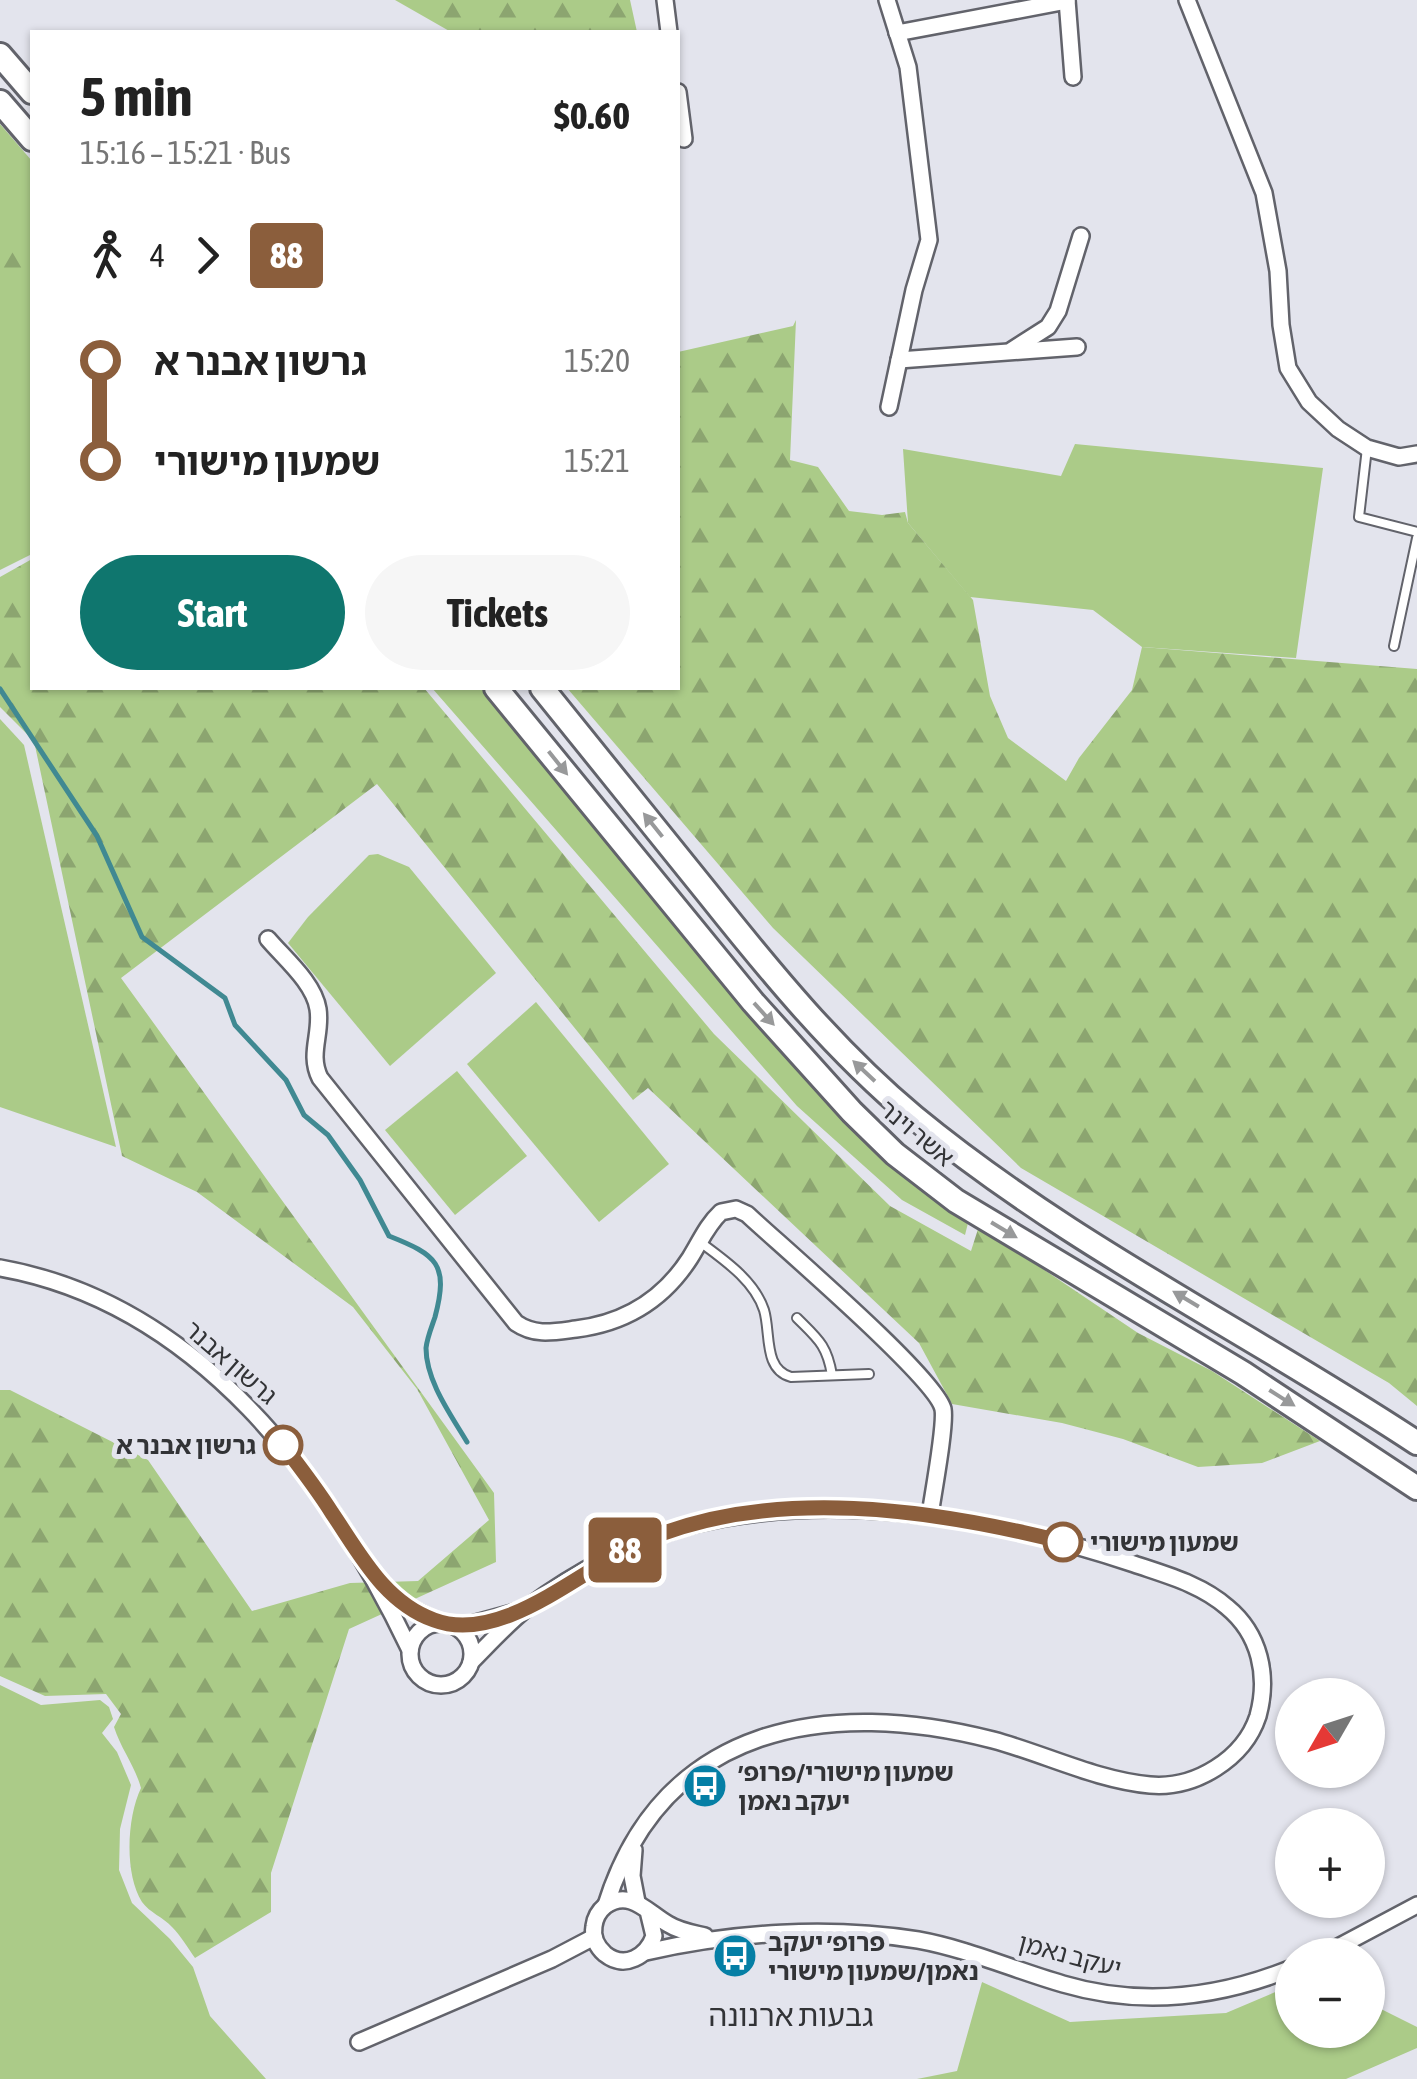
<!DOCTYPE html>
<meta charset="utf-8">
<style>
:root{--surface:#fff;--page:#f6f6f6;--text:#222;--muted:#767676;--accent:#0f766e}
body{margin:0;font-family:"Asap Condensed","Noto Sans Hebrew",sans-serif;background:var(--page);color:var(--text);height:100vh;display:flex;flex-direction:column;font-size:38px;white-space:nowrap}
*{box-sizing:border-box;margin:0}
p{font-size:32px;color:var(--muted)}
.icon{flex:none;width:55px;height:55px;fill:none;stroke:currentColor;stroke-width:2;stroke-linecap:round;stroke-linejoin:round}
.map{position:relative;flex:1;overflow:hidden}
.details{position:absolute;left:30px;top:30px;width:650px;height:660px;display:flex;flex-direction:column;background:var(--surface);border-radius:0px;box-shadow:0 2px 8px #0004}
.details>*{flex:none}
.badge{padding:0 20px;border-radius:8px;font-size:35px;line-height:65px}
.needle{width:65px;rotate:231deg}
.buttons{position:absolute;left:1275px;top:1678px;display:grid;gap:20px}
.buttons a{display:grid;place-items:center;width:110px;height:110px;border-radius:50%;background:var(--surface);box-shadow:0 2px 8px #0004;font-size:50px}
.map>.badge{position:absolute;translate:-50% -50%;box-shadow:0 0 0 5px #fff}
.legs{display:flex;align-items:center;gap:15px;height:110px;padding:0 50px;font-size:32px}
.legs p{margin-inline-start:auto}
.overview{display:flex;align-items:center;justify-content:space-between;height:170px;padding:0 50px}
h1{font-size:55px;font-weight:700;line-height:75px}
.action{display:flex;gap:20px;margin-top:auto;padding:20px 50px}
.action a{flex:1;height:115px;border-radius:60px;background:var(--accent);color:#fff;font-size:40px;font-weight:700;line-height:115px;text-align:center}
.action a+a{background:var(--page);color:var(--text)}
ul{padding:0 50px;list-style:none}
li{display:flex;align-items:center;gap:35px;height:100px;font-size:38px}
li i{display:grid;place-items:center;width:15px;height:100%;margin:0 12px;background:currentColor}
li i::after{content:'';width:25px;height:25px;margin:-12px;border:8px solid;border-radius:50%;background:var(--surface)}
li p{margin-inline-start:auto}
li:first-child i{background:linear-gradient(#0000 50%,currentColor 0)}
li:last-child i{background:linear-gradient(currentColor 50%,#0000 0)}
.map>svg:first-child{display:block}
.green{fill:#abcb88}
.forest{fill:url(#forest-firs)}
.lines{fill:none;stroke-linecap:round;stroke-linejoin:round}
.stream{stroke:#408992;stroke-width:5}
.service-casing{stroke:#62636b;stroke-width:12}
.minor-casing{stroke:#62636b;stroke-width:20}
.secondary-casing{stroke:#62636b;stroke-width:28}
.service{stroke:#fff;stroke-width:8}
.minor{stroke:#fff;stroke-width:15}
.secondary{stroke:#fff;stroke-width:22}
.oneway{fill:#98999a}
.line-1-casing{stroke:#fff;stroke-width:22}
.line-1{stroke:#8b5e3c;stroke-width:15}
.stop-1-dot{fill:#fff;stroke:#8b5e3c;stroke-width:5}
.labels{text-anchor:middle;stroke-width:10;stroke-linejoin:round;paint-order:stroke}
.street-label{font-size:25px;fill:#323336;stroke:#e3e4ed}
.stop-label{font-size:25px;font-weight:bold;fill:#323336;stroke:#e3e4ed;text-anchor:end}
.poi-label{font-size:25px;font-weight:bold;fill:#323336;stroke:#e3e4ed;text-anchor:start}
.quarter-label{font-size:30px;fill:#323336;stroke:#e3e4ed}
</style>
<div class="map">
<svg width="1417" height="2079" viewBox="0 0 1417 2079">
<defs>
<pattern id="forest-firs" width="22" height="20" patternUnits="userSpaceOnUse" patternTransform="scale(2.5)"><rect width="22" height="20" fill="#abcb88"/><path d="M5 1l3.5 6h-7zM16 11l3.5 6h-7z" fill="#8ca570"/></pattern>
</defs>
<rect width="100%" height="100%" fill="#e3e4ed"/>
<g class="green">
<polygon points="0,124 32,161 32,554 0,570"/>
<polygon points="1075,444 1323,468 1296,658 1142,647 1093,610 970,597 908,523 903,449 1061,476"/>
<polygon points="432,688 481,688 759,1017 969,1219 965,1235 902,1200 797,1106"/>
<polygon points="0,719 24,745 116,1147 0,1107"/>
<polygon points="378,854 409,867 496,973 390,1066 288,943 308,917 369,855"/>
<polygon points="536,1002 669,1164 599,1222 467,1064"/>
<polygon points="457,1071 527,1156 455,1215 385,1130"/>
<polygon points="0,1685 41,1705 100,1700 109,1707 113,1719 102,1733 117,1752 131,1785 120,1829 119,1870 132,1903 170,1939 193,1967 210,2016 266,2079 0,2079"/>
<polygon points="982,1982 1070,2022 1226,2013 1292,1985 1292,2030 1368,2030 1368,1998 1375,2006 1417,2027 1417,2048 1346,2079 917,2079 957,2071"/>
</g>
<g class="forest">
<polygon points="395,0 630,0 637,32 451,32"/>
<polygon points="0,216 32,250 32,288 0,306"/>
<polygon points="796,320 790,460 818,467 849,511 882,515 905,512 908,523 973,600 990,696 1008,738 1066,781 1079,758 1132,690 1142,647 1417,669 1417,1406 1389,1383 1021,1168 773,928 567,688 678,688 678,352 793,326"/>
<path d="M32 559V688H424L714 1034 890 1206 971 1251 979 1226 1138 1333 1212 1371 1320 1441 1262 1463 1198 1467 1123 1439 1062 1423 952 1404 919 1343 648 1088 633 1100 377 784 121 978 494 1493 496 1562 349 1629 271 1873V1912L195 1958C188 1948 181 1936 172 1927 163 1917 150 1913 142 1902 124 1874 127 1817 141 1788 135 1766 121 1749 114 1727L121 1714 106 1694 45 1696 0 1676V1390H10L148 1460 252 1611 350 1583 418 1581 489 1520 417 1389 353 1307 197 1192 122 1156 34 741 0 707V577Z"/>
</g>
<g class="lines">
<path class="stream" d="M0 689 97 836 142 937 225 998 235 1025 286 1080 304 1115 328 1135 360 1180 389 1236C437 1255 449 1264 435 1317 432 1326 427 1338 426 1348 426 1381 451 1415 467 1442"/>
<defs>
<g id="service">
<polyline points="1367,448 1359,517 1417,532"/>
<polyline points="1394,646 1417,538"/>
<path d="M700 1242C724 1260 754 1280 764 1310 771 1333 763 1369 791 1377L869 1374"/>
<path d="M797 1318C818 1339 827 1345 832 1375"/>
</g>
<g id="minor">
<polyline points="665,0 669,32"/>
<polyline points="887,0 908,67 929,240 914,290 889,407"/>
<polyline points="1067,0 1073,77"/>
<polyline points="1187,0 1264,193 1278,271 1281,325 1288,368 1309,402 1338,429 1367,448 1399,457 1417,454"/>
<polyline points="897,33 1067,1"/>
<polyline points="678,92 684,139"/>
<polyline points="1012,350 1048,327 1058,311 1081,236"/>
<polyline points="899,360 1077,347"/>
<path d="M268 939C285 959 314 983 318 1009 322 1034 308 1054 320 1078L516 1323C535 1336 553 1332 576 1329 625 1323 663 1300 690 1258 700 1242 707 1225 721 1212L736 1209 747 1214C779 1244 936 1378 943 1409 946 1425 933 1494 930 1515"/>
<path d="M0 1268C198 1303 329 1480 410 1650"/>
<polyline points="383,1586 401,1603 439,1623"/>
<circle cx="441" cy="1654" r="31"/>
<polyline points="458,1628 519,1611"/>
<path d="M471 1662C489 1644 507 1624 527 1608 574 1573 638 1538 695 1524 750 1511 809 1507 866 1510 958 1514 1047 1535 1134 1564 1166 1575 1201 1584 1227 1607 1260 1634 1269 1676 1258 1716 1244 1759 1195 1789 1150 1785 1096 1780 1045 1754 993 1740 830 1698 663 1723 606 1905"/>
<polyline points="634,1850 632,1876 637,1902"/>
<path d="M648 1911 654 1936C647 1956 625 1970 605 1954 597 1947 592 1937 594 1926 595 1918 599 1911 605 1906 630 1888 648 1913 668 1924 679 1931 692 1933 705 1936"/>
<path d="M646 1952C733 1932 829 1926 918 1940 968 1949 1014 1970 1063 1984 1141 2007 1218 1998 1292 1968"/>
<polyline points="1323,1955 1417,1905"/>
<polyline points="359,2042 552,1959 594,1937"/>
</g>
<g id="secondary">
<polyline points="0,55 32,92"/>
<polyline points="0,102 32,139"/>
<polyline points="496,688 753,1002 852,1112 895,1154 956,1201 1243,1373 1417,1488"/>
<path d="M542 688C598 757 653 826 709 895 772 974 836 1052 914 1117 1068 1244 1251 1333 1417 1443"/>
</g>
</defs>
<use href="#service" class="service-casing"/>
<use href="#minor" class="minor-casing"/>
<use href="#secondary" class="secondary-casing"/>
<use href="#service" class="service"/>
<use href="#minor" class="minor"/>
<use href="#secondary" class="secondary"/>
</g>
<defs><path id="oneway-solid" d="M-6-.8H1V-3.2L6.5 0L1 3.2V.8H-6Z" transform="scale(2.5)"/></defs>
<g class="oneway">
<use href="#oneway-solid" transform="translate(558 763) rotate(51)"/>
<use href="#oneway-solid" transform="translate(653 825) rotate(-129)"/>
<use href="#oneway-solid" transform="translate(764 1014) rotate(48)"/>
<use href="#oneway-solid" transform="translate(864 1071) rotate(-137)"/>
<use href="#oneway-solid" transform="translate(1004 1230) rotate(31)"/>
<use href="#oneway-solid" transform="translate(1186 1299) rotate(-149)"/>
<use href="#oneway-solid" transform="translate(1282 1398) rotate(32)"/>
</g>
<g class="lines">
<defs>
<path id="line-1" d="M283 1445C300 1467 317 1489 332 1513 360 1554 384 1602 434 1620 503 1646 584 1566 646 1540 773 1486 933 1509 1063 1542"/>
</defs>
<use href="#line-1" class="line-1-casing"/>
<use href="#line-1" class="line-1"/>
</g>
<defs>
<symbol id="bus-disc" viewBox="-11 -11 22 22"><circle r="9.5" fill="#057fa5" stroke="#e3e4ed"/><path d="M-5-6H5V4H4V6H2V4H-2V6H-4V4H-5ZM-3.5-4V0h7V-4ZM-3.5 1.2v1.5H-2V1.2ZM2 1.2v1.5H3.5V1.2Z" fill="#fff"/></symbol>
</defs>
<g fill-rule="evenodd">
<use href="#bus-disc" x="680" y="1761" width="50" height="50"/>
<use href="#bus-disc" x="710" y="1931" width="50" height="50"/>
</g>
<g class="stop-1-dot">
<circle cx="283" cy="1445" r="18"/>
<circle cx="1063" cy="1542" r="18"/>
</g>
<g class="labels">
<g class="street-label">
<text transform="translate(917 1133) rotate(40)" y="9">אשר וינר</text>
<text transform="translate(231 1362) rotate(41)" y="9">גרשון אבנר</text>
<text transform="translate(1070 1955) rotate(15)" y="9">יעקב נאמן</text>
</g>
<g class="stop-label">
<text x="256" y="1454">גרשון אבנר א</text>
<text x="1090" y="1551" text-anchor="start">שמעון מישורי</text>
</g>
<g class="poi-label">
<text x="738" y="1781">שמעון מישורי/פרופ׳<tspan x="738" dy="29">יעקב נאמן</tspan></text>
<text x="768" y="1951">פרופ׳ יעקב<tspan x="768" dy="29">נאמן/שמעון מישורי</tspan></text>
</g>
<g class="quarter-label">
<text x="791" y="2026">גבעות ארנונה</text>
</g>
</g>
</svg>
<div class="buttons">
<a><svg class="needle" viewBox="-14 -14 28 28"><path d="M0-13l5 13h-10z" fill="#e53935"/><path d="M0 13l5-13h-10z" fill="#767676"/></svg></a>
<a>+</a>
<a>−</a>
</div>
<b class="badge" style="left:625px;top:1550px;background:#8b5e3c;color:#fff">88</b>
<section class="details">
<div class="overview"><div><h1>5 min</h1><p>15:16 – 15:21 · Bus</p></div><b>$0.60</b></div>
<div class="legs"><svg class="icon" aria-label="walk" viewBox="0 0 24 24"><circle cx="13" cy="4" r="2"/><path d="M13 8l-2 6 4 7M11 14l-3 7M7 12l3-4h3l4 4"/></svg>4<svg class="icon" aria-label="forward" viewBox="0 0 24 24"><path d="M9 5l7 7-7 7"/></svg><b class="badge" style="background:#8b5e3c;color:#fff">88</b></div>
<ul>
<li><i style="color:#8b5e3c"></i><b>גרשון אבנר א</b><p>15:20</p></li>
<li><i style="color:#8b5e3c"></i><b>שמעון מישורי</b><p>15:21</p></li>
</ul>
<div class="action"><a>Start</a><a>Tickets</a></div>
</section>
</div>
